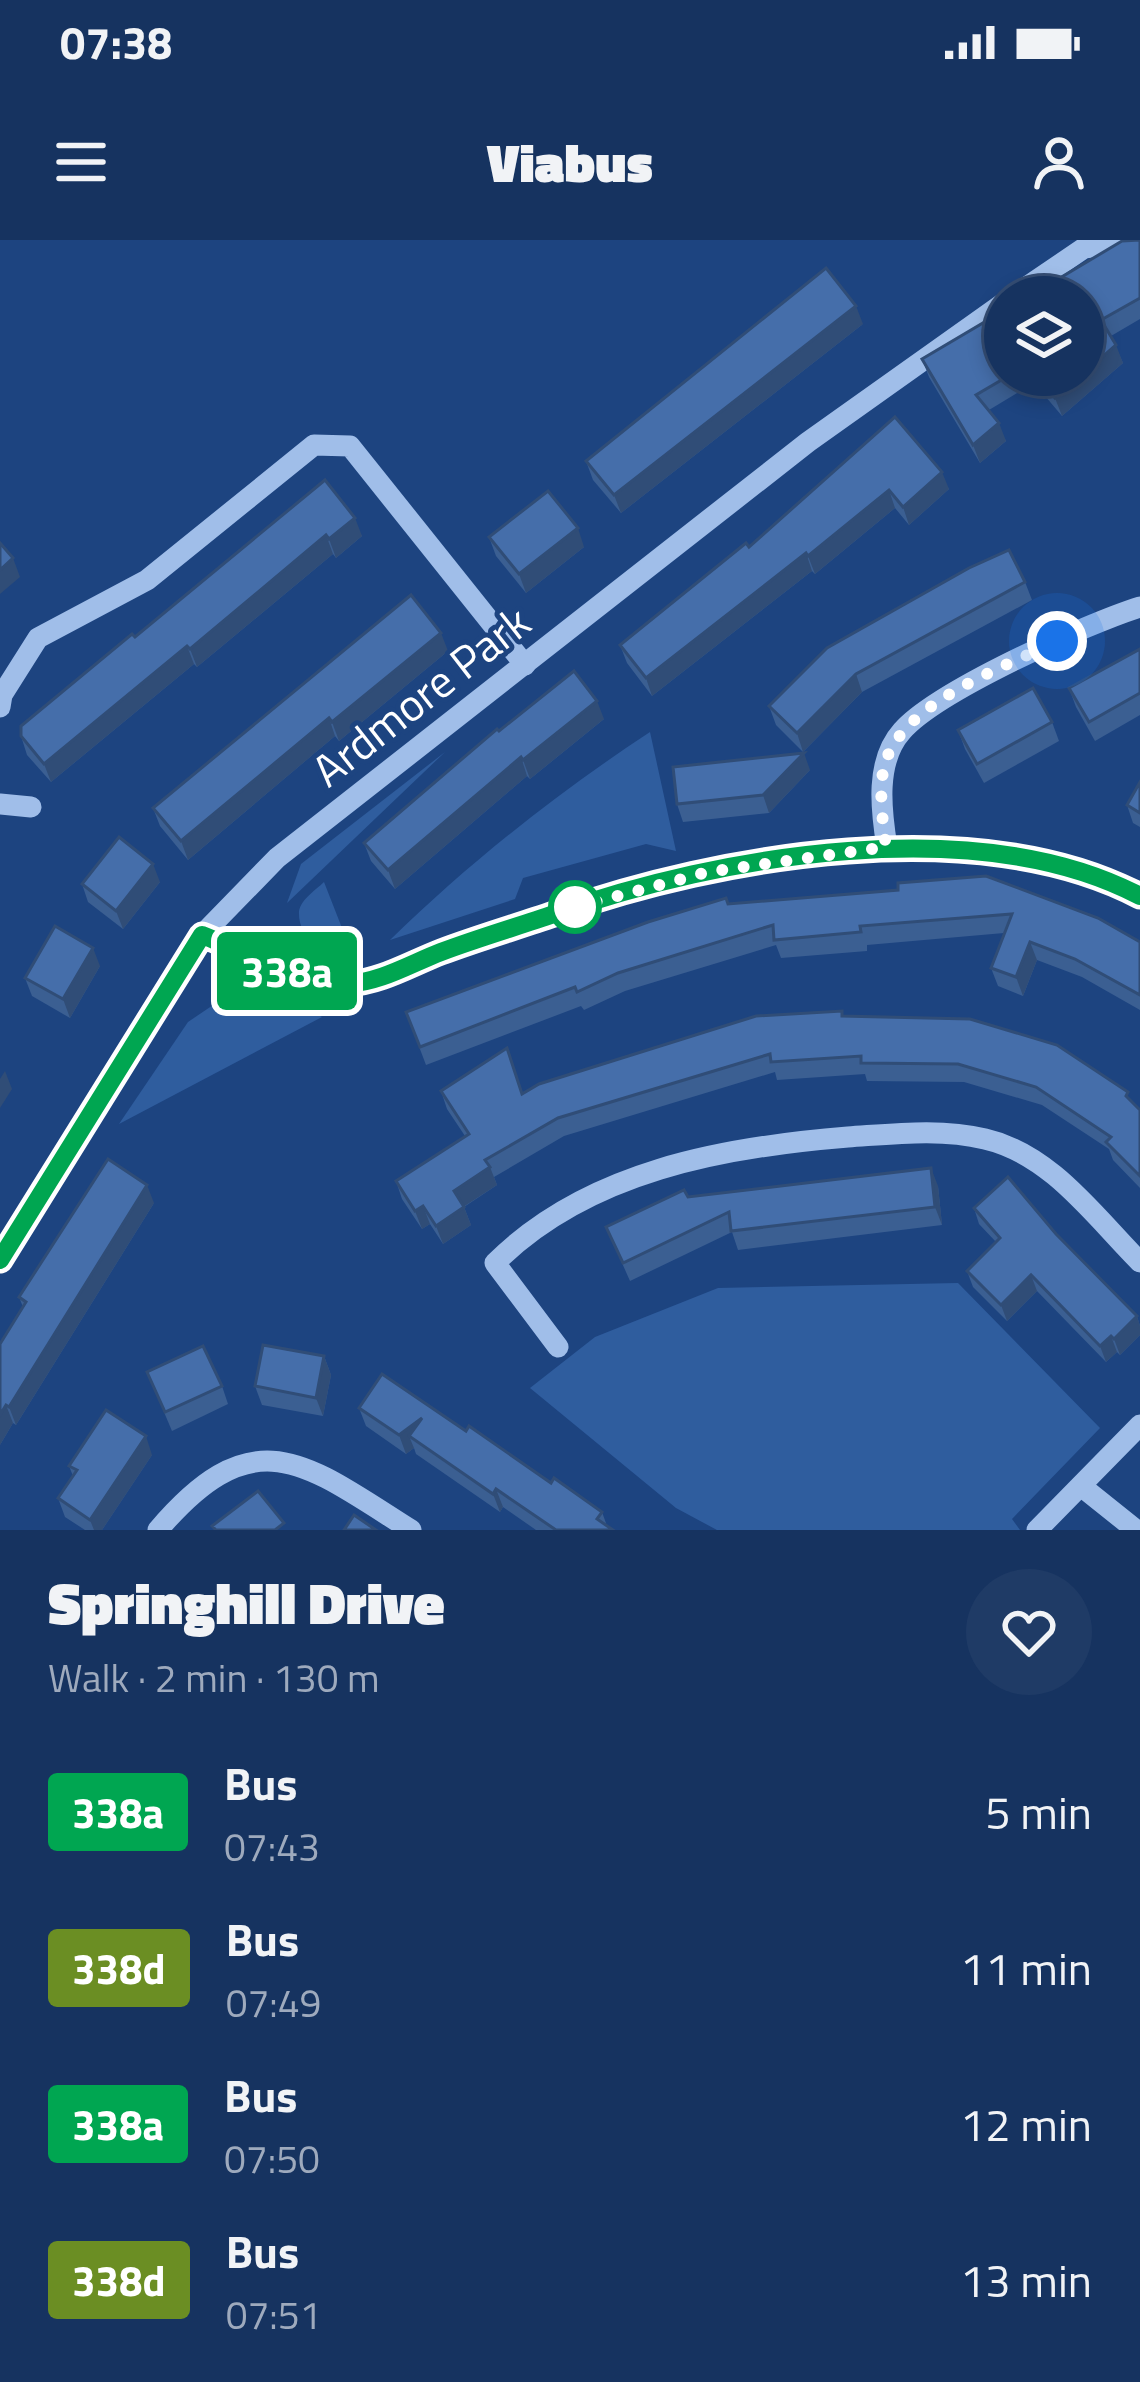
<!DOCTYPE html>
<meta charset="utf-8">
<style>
:root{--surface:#163360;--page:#1f3b66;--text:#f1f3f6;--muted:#9eaabd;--line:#354e75}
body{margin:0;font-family:"Titillium Web",sans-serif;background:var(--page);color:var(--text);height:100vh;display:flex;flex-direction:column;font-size:45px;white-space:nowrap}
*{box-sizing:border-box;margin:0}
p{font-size:39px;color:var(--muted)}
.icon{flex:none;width:66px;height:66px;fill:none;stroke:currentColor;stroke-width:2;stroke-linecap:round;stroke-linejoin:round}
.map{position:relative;height:1290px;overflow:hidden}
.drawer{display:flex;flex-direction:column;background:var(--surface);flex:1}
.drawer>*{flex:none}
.badge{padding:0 24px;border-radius:9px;font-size:42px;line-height:78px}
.tools{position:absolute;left:984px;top:36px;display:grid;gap:24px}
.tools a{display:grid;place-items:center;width:120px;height:120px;border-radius:50%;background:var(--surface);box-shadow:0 6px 18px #0003,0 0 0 3px var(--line);font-size:60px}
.you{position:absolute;width:60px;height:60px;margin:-30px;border:9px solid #fff;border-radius:50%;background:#1a73e8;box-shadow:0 0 0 18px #1a73e833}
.map>.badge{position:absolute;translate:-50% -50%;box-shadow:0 0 0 6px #fff}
.round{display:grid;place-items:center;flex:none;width:126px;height:126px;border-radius:63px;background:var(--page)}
.summary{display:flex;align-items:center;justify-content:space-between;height:204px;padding:0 48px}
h1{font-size:57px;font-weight:800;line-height:90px}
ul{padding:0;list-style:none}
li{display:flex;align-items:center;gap:36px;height:156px;padding:0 48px}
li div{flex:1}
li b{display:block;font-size:45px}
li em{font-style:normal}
li .badge{min-width:132px;font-weight:700;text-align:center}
.status{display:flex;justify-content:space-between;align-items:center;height:84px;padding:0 60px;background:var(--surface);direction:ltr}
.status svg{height:33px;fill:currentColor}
header{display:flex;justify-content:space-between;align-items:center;height:156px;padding:0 48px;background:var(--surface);font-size:54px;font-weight:800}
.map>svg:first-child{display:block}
.green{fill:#2f5d9e}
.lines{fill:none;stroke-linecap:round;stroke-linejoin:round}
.minor{stroke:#a0bee9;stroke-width:21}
.wall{fill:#3b5f92}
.shaded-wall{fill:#304d77}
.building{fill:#456eaa;stroke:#304d77;stroke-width:3}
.line-casing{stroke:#fff;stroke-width:27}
.line{stroke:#00a651;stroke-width:18}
.walk{stroke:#fff;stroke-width:12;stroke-dasharray:0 21.6}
.stop-dot{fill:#fff;stroke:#00a651;stroke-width:6}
.labels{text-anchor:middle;stroke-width:10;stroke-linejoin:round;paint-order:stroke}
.street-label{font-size:45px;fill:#fff;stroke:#1d4480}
</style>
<div class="status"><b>07:38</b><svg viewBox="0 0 49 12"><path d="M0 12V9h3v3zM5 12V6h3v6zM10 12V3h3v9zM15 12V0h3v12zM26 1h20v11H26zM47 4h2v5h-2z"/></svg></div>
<header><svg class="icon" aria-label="menu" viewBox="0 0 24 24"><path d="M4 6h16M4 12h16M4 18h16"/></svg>Viabus<svg class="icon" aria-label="person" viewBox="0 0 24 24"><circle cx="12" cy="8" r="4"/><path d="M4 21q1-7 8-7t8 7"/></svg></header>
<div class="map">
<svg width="1140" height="1290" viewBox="0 0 1140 1290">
<rect width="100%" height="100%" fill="#1d4480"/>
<g class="green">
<path d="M650 492 676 611 646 604 523 638 515 659 390 700C470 622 556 554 650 492Z"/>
<polygon points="445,512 287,663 301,624"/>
<path d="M324 642 351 711C330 718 299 701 299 674 298 661 316 650 324 642Z"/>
<polygon points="275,754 322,777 119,884 188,782 222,759"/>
<polygon points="958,1043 1100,1188 1012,1279 1020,1290 717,1290 676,1268 530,1148 595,1097 718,1048"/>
</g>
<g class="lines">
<g class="minor">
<polyline points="1012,57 1084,8 1140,1"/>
<polyline points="0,467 2,455 38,398 147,340 314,205 350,206 525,425"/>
<polyline points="0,564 31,567"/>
<path d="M887 607C881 570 875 521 902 491 937 451 1086 384 1140 367"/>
<path d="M202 695C247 712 298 747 347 744 381 742 410 724 441 712 475 699 511 689 545 677 717 617 971 568 1140 656"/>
<polyline points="0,1021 202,695 277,618 808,202 1005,62"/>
<path d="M558 1107 495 1023C587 931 724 907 848 897 893 894 941 888 985 899 1051 914 1095 977 1140 1022"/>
<polyline points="1081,1246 1136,1290"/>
<path d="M158 1290C255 1176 305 1223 411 1290"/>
<polyline points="1037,1290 1140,1185"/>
</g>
</g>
<g class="wall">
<polygon points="1140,0 1140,79 1111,96 1123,123 1062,176 1034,143 989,170 1006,201 980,223 929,137 922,119 1005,135 1083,135 1083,57"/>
<polygon points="863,84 621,273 593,240 586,221"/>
<polygon points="895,177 949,249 909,285 895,268 815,334 812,331 652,456 627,423 620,405 749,307"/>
<polygon points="325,240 362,296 336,318 333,314 197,427 194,424 51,542 27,515 21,496 135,397"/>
<polygon points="489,297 584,307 526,353 496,316"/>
<polygon points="1025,342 1032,360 862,452 803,512 776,485 769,466"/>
<polygon points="1140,409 1140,475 1095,501 1076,467 1069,448"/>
<polygon points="448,411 339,501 335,496 188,620 160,586 153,568"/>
<polygon points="604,479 530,539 527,536 395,649 371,621 364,603 499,491"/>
<polygon points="1052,482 1059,501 984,543 965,509 958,490"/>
<polygon points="810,530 769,573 683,582 677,564"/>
<polygon points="1140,542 1140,587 1133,583 1127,565"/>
<polygon points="160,642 123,689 88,662 82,644"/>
<polygon points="898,650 1140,702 1140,770 1082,737 1037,720 1023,756 998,746 991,728 1004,693 867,705 867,711 781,718 776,705 625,751 584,770 581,766 426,825 406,772 728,664"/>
<polygon points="100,726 70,778 32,756 25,738"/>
<polygon points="844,776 1132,862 1140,870 1140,948 1113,920 1109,909 1042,865 964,842 867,841 865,834 777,840 775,832 564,896 494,937 497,945 464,967 471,985 443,1004 430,984 422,989 402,959 396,941 465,896 447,869 441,851 523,854"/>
<polygon points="938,946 942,985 738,1010 732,992 630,1041 606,987 688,957"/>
<polygon points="154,963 16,1185 13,1183 0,1205 23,1067 19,1057"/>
<polygon points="974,968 1056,994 1137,1076 1140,1086 1140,1095 1120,1115 1117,1112 1106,1122 1037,1051 1007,1081 973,1047 967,1031 996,1002 979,984"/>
<polygon points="324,1116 331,1135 323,1176 262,1165 255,1146"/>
<polygon points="147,1132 222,1146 228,1164 172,1191"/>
<polygon points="359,1168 466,1191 602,1272 607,1286 613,1290 536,1290 503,1267 500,1272 416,1214 414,1208 406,1214 366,1186"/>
<polygon points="152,1215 102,1290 85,1290 65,1277 58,1258 73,1236 69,1226"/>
</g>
<g class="shaded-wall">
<polygon points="856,66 863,84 621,273 614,255"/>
<polygon points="1116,105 1123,123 1062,176 1055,158"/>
<polygon points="999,183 1006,201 980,223 973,205"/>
<polygon points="942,232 949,249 909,285 903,267"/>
<polygon points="889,250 895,268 815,334 808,316"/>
<polygon points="355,278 362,296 336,318 329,299"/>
<polygon points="578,288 584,307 526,353 519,334"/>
<polygon points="326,295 333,314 197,427 190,409"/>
<polygon points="806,313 812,331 652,456 646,438"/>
<polygon points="13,318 20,337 0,354 0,330"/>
<polygon points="441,393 448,411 339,501 332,482"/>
<polygon points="187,406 194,424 51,542 44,524"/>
<polygon points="856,434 862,452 803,512 797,493"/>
<polygon points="597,461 604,479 530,539 523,520"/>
<polygon points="329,478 335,496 188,620 181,601"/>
<polygon points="804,513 810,530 769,573 763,555"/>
<polygon points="521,517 527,536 395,649 388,630"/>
<polygon points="153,624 160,642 123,689 116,671"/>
<polygon points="1030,702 1037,720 1023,756 1016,737"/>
<polygon points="93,708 100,726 70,778 63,759"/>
<polygon points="5,831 12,849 0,868 0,839"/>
<polygon points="490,927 497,945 460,969 454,951"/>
<polygon points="931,928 938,946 942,985 935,967"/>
<polygon points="147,945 154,963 16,1185 9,1167"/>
<polygon points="423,966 430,984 422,989 415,971"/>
<polygon points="464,967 471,985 443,1004 436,986"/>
<polygon points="1031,1035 1037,1051 1007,1081 1001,1065"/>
<polygon points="1137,1076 1140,1086 1140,1095 1120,1115 1114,1099"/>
<polygon points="1111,1096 1117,1112 1106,1122 1100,1106"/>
<polygon points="324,1116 331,1135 323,1176 316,1158"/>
<polygon points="6,1165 13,1183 0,1205 0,1175"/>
<polygon points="422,1178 409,1196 414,1208 406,1214 399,1195"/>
<polygon points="146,1196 152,1215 102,1290 94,1290 90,1280"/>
<polygon points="496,1249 503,1267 500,1272 493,1254"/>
</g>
<g class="building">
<polygon points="1140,0 1140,58 1101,80 1116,105 1083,134 1083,57 1028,57 1122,1"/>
<polygon points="826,28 856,66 614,255 586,221"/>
<polygon points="1005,70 1005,135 1010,135 976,155 999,183 973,205 922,119"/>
<polygon points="1036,135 1081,135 1055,158"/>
<polygon points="895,177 942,232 903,267 889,250 808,316 806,313 646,438 620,405 746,303 749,307"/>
<polygon points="325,240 355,278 329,299 326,295 190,409 187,406 44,524 21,496 21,486 132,394 135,397"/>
<polygon points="548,251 578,288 519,334 489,297"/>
<polygon points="0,303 13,318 0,330"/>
<polygon points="1009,310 1025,342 856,434 797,493 769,466 827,408 969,328"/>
<polygon points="411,355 441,393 332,482 329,478 181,601 153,568"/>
<polygon points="1140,409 1140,453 1089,482 1069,448"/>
<polygon points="574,431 597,461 523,520 521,517 388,630 364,603 497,489 499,491"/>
<polygon points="1033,448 1052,482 977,524 958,490"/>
<polygon points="804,513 763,555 677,564 673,527"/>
<polygon points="1140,542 1140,573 1127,565"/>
<polygon points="119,597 153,624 116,671 82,644"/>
<polygon points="986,636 1098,678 1140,702 1140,755 1075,719 1030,702 1016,737 991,728 1012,674 860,686 861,692 774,700 773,685 618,733 577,752 575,747 420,807 406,772 648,682 726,658 728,664 898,650 898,643"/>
<polygon points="55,686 93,708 63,759 25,738"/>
<polygon points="842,771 842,776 970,779 1057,805 1128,852 1126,856 1140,870 1140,936 1106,902 1111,897 1036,847 958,824 861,823 861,816 771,822 770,814 558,878 485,920 490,927 454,951 464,967 436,986 423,966 415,971 396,941 469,894 441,851 507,808 522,854 539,844 756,776"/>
<polygon points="108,919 147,945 9,1167 6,1165 0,1175 0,1104 26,1062 19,1057"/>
<polygon points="931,928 935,967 731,991 729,972 623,1023 606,987 684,950 688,957"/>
<polygon points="1008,937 1056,994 1137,1076 1114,1099 1111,1096 1100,1106 1031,1035 1001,1065 967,1031 1000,998 974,968"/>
<polygon points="263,1105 324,1116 316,1158 255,1146"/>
<polygon points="203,1106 222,1146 165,1172 147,1132"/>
<polygon points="382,1134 466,1191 469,1186 551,1243 554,1238 602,1272 597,1279 613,1290 556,1290 496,1249 493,1254 409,1196 422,1178 399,1195 359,1168"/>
<polygon points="106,1170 146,1196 90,1280 58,1258 77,1230 69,1226"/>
<polygon points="258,1251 284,1283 275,1290 216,1290 212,1286"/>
<polygon points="354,1275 376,1290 344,1290"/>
</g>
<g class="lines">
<defs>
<path id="line" d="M0 1020 202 695C248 712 298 747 347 744 381 742 410 724 441 712 478 698 516 687 554 674 720 615 978 571 1140 656"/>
</defs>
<use href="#line" class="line-casing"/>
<use href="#line" class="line"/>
<path class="walk" d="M575 667 565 670 708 632 886 607C883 584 879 555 883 532 894 465 1002 429 1057 401"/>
</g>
<circle class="stop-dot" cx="575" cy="667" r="24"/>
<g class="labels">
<g class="street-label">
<text transform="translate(421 456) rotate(-38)" y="16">Ardmore Park</text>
</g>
</g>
</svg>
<div class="tools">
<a><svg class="icon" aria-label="layers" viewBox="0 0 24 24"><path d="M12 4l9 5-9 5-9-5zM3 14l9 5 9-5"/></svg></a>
</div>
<div class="you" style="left:1057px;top:401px"></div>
<b class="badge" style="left:287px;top:731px;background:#00a651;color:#fff">338a</b>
</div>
<section class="drawer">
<div class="summary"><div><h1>Springhill Drive</h1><p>Walk · 2 min · 130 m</p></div><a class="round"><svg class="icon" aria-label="heart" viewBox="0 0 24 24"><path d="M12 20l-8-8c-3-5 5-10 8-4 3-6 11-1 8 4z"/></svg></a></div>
<ul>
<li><span class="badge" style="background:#00a651;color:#fff">338a</span><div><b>Bus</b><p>07:43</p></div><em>5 min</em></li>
<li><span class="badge" style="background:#6b8e23;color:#fff">338d</span><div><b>Bus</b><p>07:49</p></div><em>11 min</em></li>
<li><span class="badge" style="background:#00a651;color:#fff">338a</span><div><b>Bus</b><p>07:50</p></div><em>12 min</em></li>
<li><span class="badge" style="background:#6b8e23;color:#fff">338d</span><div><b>Bus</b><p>07:51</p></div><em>13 min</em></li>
</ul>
</section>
